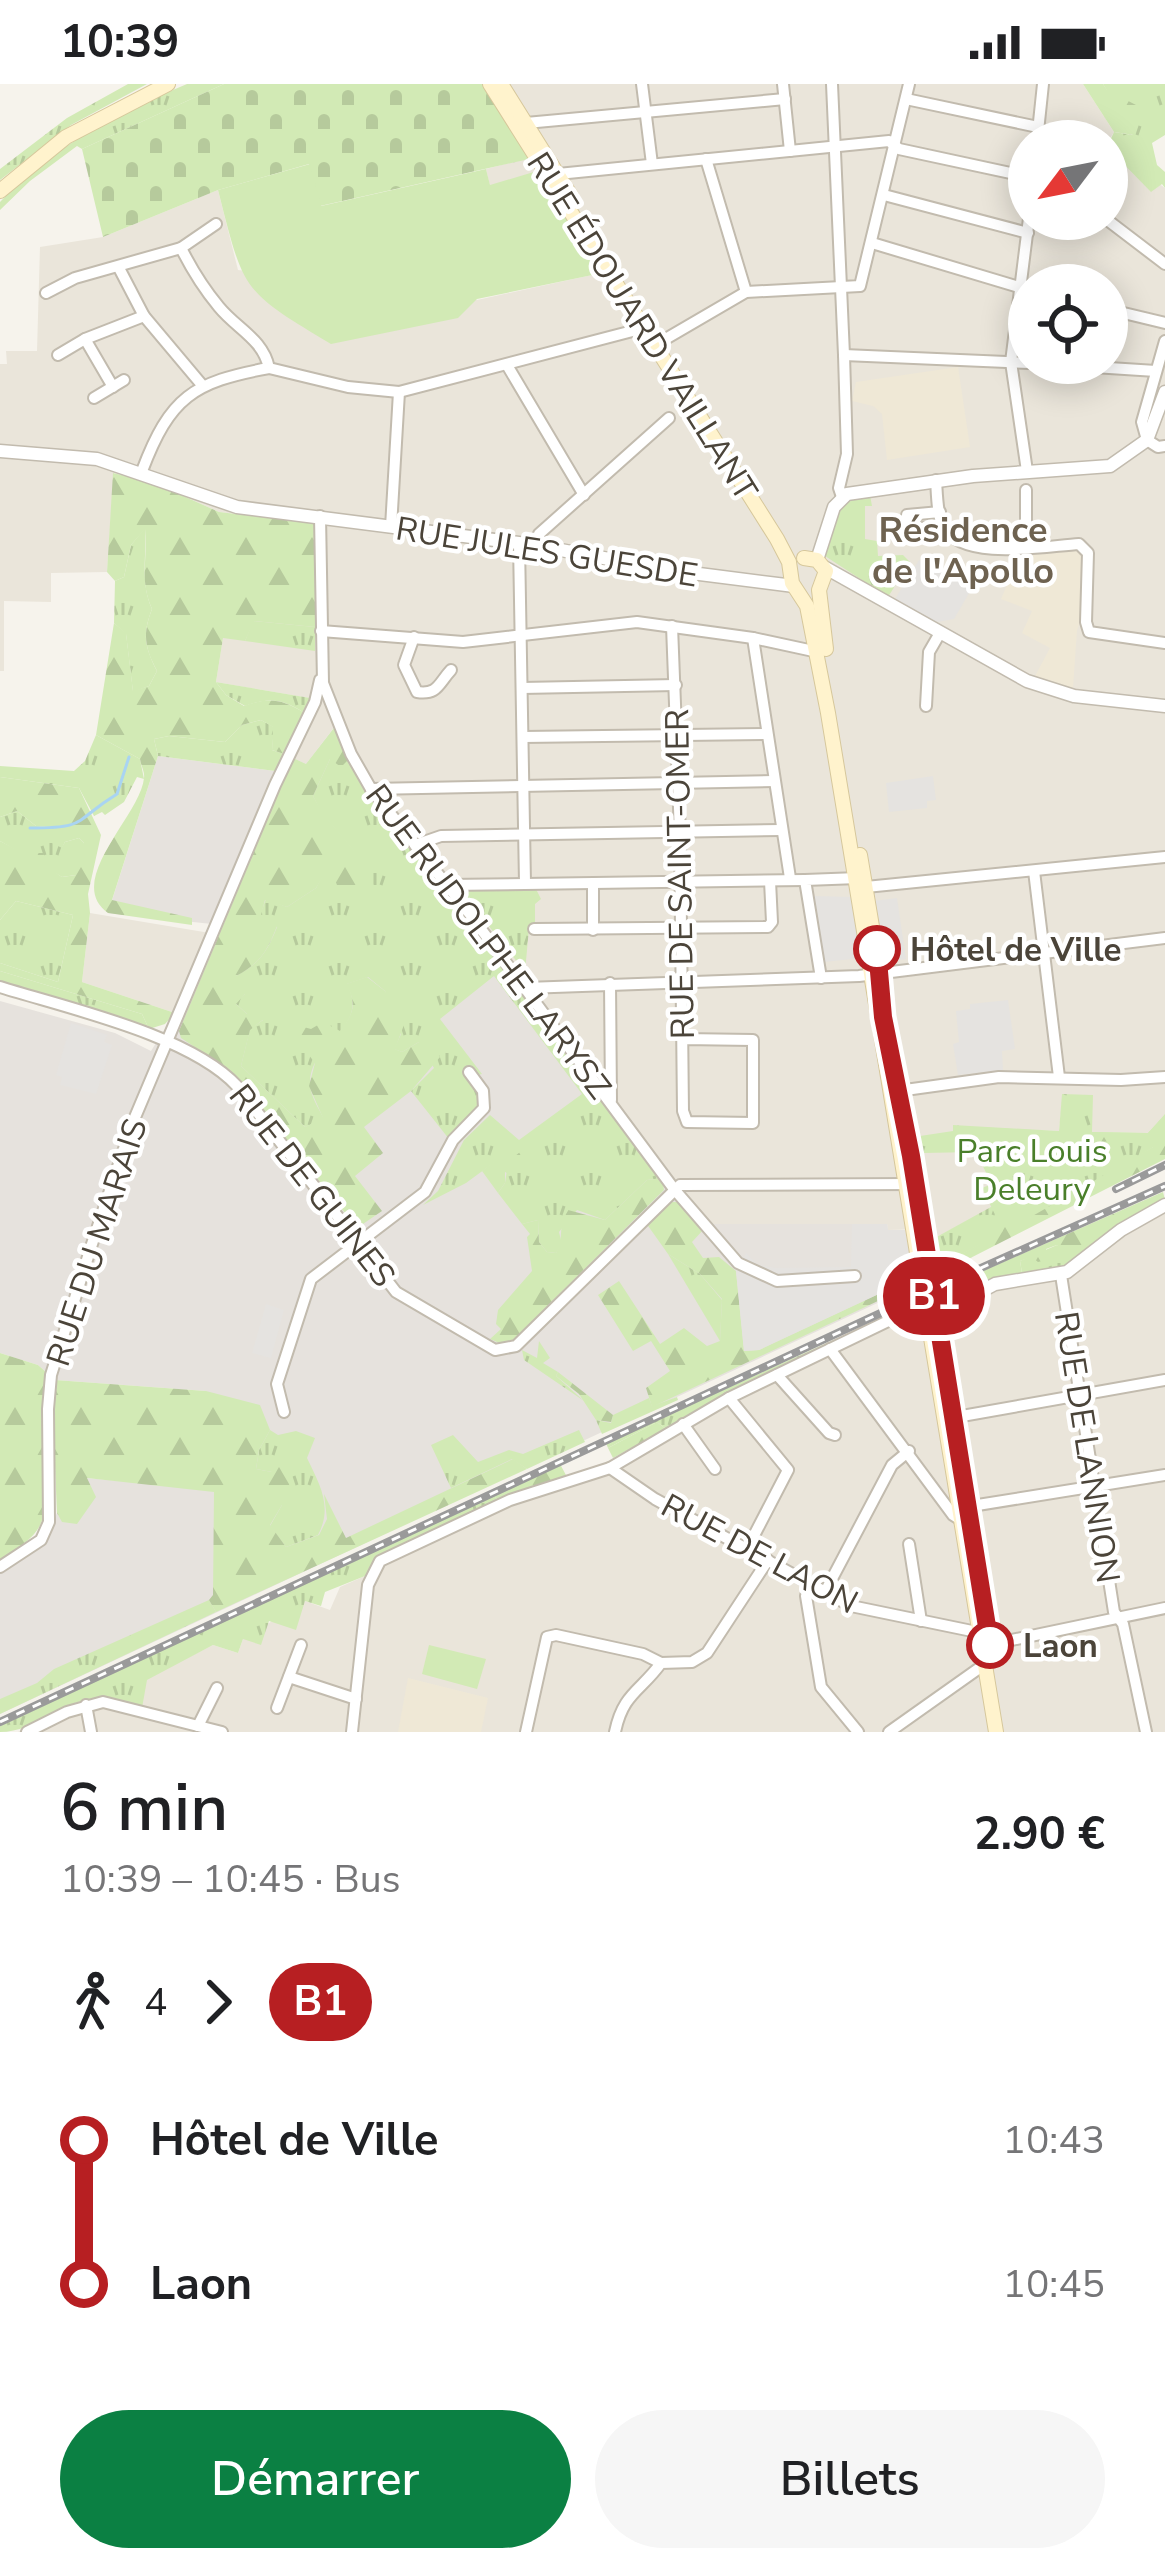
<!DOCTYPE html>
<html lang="fr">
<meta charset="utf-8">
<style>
:root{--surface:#fff;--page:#f6f6f6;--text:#202124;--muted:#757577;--accent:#0b8043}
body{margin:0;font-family:"Nunito Sans",sans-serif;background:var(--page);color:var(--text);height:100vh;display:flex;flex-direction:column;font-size:45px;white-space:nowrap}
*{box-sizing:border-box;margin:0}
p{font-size:39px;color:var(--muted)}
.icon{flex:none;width:66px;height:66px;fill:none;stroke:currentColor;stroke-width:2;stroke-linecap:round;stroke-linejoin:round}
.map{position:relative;height:1648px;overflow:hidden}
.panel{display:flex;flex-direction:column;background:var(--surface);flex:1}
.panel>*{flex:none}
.badge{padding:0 24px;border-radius:39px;font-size:42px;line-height:78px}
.needle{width:78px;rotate:238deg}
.controls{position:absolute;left:1008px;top:36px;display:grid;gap:24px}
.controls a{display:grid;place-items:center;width:120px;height:120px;border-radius:50%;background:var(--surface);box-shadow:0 6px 30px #0003;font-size:60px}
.map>.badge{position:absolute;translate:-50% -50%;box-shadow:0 0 0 6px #fff}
.legs{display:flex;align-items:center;gap:18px;height:132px;padding:0 60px;font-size:39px}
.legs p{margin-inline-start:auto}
.head{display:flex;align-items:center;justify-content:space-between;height:204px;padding:0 60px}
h1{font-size:66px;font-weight:600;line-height:90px}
.action{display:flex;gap:24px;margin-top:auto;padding:24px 60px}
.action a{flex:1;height:138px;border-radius:72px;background:var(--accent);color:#fff;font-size:48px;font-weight:600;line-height:138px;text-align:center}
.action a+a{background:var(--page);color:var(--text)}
ul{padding:0 60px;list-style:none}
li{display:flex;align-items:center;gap:42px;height:144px;font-size:45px}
li i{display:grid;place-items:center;width:18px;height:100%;margin:0 15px;background:currentColor}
li i::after{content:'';width:30px;height:30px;margin:-15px;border:9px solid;border-radius:50%;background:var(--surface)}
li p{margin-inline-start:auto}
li:first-child i{background:linear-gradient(#0000 50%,currentColor 0)}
li:last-child i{background:linear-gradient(currentColor 50%,#0000 0)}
.status{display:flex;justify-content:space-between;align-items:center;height:84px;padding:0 60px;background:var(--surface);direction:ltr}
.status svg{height:33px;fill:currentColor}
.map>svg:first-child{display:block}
.residential{fill:#eae5da;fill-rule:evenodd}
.industrial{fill:#e6e2dd}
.education{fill:#efe8d6}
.grass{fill:url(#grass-tufts)}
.forest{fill:url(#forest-firs)}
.cemetery{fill:url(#cemetery-stones)}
.pitch{fill:#d2eab5}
.parking{fill:#e5e3e0}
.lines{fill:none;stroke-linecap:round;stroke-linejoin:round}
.stream{stroke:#a9d4f2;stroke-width:3}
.minor-casing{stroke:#c2bbae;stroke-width:14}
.tertiary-casing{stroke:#c2bbae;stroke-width:15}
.secondary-casing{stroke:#d6c79b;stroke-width:16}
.minor{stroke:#fff;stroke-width:10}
.tertiary{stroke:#fff;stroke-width:12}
.secondary{stroke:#fff3cd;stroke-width:14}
.rail-casing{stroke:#9a9a9a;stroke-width:8}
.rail{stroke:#fff;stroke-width:3;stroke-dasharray:9;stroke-linecap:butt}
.line-1-casing{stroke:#fff;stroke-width:27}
.line-1{stroke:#b71f22;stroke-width:18}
.stop-1-dot{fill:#fff;stroke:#b71f22;stroke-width:6}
.labels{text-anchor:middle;stroke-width:9;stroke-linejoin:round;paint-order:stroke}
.street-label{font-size:33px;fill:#4b4439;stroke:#fff}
.stop-label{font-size:33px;font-weight:bold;fill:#4b4439;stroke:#fff;text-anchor:start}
.park-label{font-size:33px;fill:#4a7f2a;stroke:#fff}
.neighbourhood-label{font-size:36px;font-weight:bold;fill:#6e6250;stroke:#fff}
</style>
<div class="status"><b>10:39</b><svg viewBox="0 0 49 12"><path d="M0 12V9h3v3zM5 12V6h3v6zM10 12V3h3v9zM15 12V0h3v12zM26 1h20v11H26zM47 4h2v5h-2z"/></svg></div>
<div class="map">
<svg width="1165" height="1648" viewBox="0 0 1165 1648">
<defs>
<pattern id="grass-tufts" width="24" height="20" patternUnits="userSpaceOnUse" patternTransform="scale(3)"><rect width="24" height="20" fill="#d2eab5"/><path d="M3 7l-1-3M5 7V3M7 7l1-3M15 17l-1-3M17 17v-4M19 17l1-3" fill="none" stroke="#b6ca9c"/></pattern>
<pattern id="forest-firs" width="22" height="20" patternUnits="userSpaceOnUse" patternTransform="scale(3)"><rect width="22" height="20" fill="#d2eab5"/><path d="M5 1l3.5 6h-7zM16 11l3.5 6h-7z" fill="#b6ca9c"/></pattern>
<pattern id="cemetery-stones" width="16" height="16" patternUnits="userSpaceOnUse" patternTransform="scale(3)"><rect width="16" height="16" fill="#d2eab5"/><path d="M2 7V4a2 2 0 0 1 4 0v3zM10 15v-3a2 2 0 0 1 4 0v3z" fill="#b6ca9c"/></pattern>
</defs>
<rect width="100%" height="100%" fill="#f6f3ec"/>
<g class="residential">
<path d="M482 0H1083L1114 48 1107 59 1029 57V135H1107V63L1165 104V1031L1149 1049 1091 1048 1063 1010 1059 1047 977 1044 976 1068 1001 1119 931 1156 928 1145 888 1146 887 1140 710 1141 684 1112 383 713 339 637 306 680 284 670 309 614 216 598 223 553 314 439 219 428 152 398 114 389 107 488 51 489V518L4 517V587H0V280H7L6 267H37L40 163 103 153 218 106 238 186 477 216 601 189 490 102 486 85 529 74ZM1029 201H1107V279H1029Z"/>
<polygon points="90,829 210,849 175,929 82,898"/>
<polygon points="1165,1116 1165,1648 18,1648 82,1617 107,1614 213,1561 238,1569 243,1555 305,1517 330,1526 340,1503 365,1492 384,1469 528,1405 616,1375 701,1324 939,1209 942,1220 988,1197 1044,1187"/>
</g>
<polygon class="industrial" points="340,636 383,713 522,888 668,1092 710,1140 887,1140 888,1146 905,1146 916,1201 0,1630 0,1486 47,1451 57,1429 56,1381 86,1394 121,1397 206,1307 55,1296 38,1281 0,1269 0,917 115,949 151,967 175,929 212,840 108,829 158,672 275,687 284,670 306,680"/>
<g class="education">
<polygon points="958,283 970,363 887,376 882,330 873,322 852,317 856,298"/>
<polygon points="1078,465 1082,471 1082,533 1077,546 1073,604 1034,594 1050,564 1022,549 1032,527 1001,515 1020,470"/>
<polygon points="408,1594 488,1614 481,1648 398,1648"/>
</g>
<g class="grass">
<polygon points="128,0 147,0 71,41 0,96 0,85 67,34"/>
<path d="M187 0H224L82 65 77 62 30 97 0 126V118C52 63 118 29 187 0Z"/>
<polygon points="1103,0 1165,0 1165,51 1152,59 1157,81 1165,88 1165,104 1162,100 1151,108 1107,63 1114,48 1133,51"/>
<polygon points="870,411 872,422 865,422 865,455 877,457 878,472 903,471 910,478 888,513 825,472 841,423 859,412"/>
<path d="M145 444C147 474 140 497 152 525 142 551 145 563 157 587L149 602 133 608 126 550 114 539 115 497 124 493 131 461Z"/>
<polygon points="253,537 315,543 315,567 245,557"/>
<path d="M216 598 310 614 303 628C282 615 269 613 245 622L226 611Z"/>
<polygon points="261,636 274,643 272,666 284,670 275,687 158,672 154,655 169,652 225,658 242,641"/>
<polygon points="96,651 140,675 144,695 137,693 124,718 105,731 102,728 94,732 79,704 0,693 0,682 74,687 85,677"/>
<path d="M330 675H349L662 1094 647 1096 605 1136 577 1126 559 1148 562 1160 556 1169 547 1168 539 1158 538 1136 522 1140 498 1109 505 1099 508 1079 496 1077 466 1099 423 1121 438 1107 464 1056 490 1031 519 1056 582 1010 494 892 440 935 482 990 477 991 479 1025 449 1055 411 1007 434 984 419 958 402 968 394 965 401 950 385 907 368 893 347 900C371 946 309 957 310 1000 310 1011 319 1025 324 1035L305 1043 241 982 250 945 263 936 247 930 235 919 245 910 235 899 236 892C260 879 267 868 277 843L260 831 266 815 287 823 316 804 323 791H333L354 767 321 728 313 712Z"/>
<polygon points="17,727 36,742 51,743 62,763 65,758 79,754 84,759 76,791 62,793 0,757 0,733"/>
<polygon points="459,804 536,805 541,815 535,820 535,842 529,844 525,888"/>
<polygon points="16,817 73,831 58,898 0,879 0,836"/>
<polygon points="0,887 142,930 149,945 0,897"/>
<polygon points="1165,1005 1165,1056 1090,1102 936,1184 931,1156 1000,1118 976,1068 923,1069 920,1052 953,1047 953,1041 1059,1047 1062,1010 1093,1011 1092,1048 1148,1049 1165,1031"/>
<polygon points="1057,1161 1074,1177 1061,1185 1022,1189 1020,1177"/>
<polygon points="668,1170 700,1190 722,1216 720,1257"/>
<polygon points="840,1253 666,1345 657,1338 608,1364 606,1359"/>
<polygon points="539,1257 550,1274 543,1279 558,1288 556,1292 584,1317 524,1276 522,1266 537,1274"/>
<polygon points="677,1313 678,1316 602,1350 596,1336 611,1339 613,1331 649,1314 652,1322"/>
<path d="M270 1346 278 1351 296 1347 315 1354 307 1374C320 1401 333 1423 318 1451L286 1463 270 1442 282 1421 272 1388 256 1385 259 1366Z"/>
<polygon points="579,1346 585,1358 527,1385 512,1375 451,1404 431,1361 453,1351 478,1378 509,1366 523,1370"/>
<path d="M494 1411 498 1417 384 1469 365 1492 325 1508 321 1522 305 1517 296 1546 269 1537 261 1561 243 1555 238 1569 213 1561 147 1596 142 1624C130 1620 116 1615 103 1614 65 1612 38 1648 0 1648V1642Z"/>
<polygon points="209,1516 216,1528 0,1630 0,1615 37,1599 54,1585"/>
</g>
<g class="forest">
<polygon points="1083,0 1103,0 1107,6 1136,21 1134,51 1114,48"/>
<path d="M113 389 152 398 219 428 315 439V543L254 537 245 557 223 554 216 598 226 611 244 622C268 613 282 615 303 628L284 670 272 666 273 643 261 636 242 641 225 658 169 652 154 655 158 672 112 816 192 834V841L108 829C63 797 141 731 144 694 145 688 141 682 140 675L96 651 114 539 126 549 133 607 149 602 157 587C145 564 142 551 152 525 139 495 148 477 145 445L131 461 124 493 115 497 107 488Z"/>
<path d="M334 644 349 675 341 683 330 675 313 712C331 748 369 770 376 811L354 815 337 801 333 791H324L316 804 287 823 265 816 261 831 277 842C267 868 260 879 236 892V899L257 893 258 906 245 910 236 920 247 930 261 924 274 927 250 946 241 982 305 1043 323 1034 309 1002 315 979 291 948 296 941 311 945 323 938 340 947C354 929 357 920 346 900L367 893 385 907 405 938 395 965 402 968 419 958 431 960 440 973 411 1007 364 1043 383 1069 355 1092 382 1127 357 1144 231 987 181 954 179 947 293 674 306 680Z"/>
<polygon points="0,693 79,704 101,751 88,810 90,829 82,898 175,929 165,940 149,945 142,930 0,887 0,879 58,898 73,831 16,817 0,836 0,757 23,769 43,769 49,784 62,793 76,791 73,767 84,759 79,754 65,758 62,764 52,759 51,743 36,742 17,727 0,733"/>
<polygon points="1165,1030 1165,1075 939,1190 936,1184 1003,1147 982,1104 992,1100 1001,1119 1029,1134 1153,1063 1147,1056 1091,1058 1091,1048 1148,1049"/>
<polygon points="977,1043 1033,1046 1033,1059 996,1051 988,1056 984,1068 976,1068"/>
<polygon points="520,1068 535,1076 521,1083 514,1093 505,1088 505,1099 498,1109 482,1087 496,1076 508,1078"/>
<path d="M662 1094 664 1106 510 1259 504 1261 490 1255 501 1245 496 1240 498 1226 532 1187 527 1153 530 1150 522 1140 538 1136 539 1158 547 1168 556 1169C565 1155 557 1140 568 1126L605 1136 647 1096Z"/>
<polygon points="1163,1108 1165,1116 1111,1146 1074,1177 1063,1171 1057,1161 1046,1165 1046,1176 1038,1178 1032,1173 1020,1177 1022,1189 988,1197 973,1206 969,1193"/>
<polygon points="671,1118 680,1118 704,1145 692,1158 703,1174 719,1173 736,1187 744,1267 759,1266 900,1200 910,1197 912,1201 652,1323 646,1304 670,1287 651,1257 633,1267 598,1211 619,1197 660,1260 684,1244 707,1262 720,1257 722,1215 700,1190 668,1170 646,1139"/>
<path d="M0 1269 38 1281 55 1296 206 1307 260 1321 270 1346 259 1366 256 1385 272 1388 278 1372 298 1377 282 1421 270 1441 286 1463 319 1451 327 1435 324 1410 346 1454 513 1375 527 1385 216 1528 209 1516 213 1511 214 1408 87 1394 96 1413 77 1440 62 1438 57 1429 55 1382 45 1380C46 1437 50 1445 0 1476Z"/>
<polygon points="558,1288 613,1331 611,1338 596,1336 579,1310 556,1292"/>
<polygon points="657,1338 666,1345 613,1374 608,1364"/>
<polygon points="560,1380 567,1393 498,1417 494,1411"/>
</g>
<polygon class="cemetery" points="224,0 482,0 529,75 320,122 309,80 218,106 103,153 82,65"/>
<g class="pitch">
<path d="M310 80 321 122 486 85 490 101 537 87 602 189 477 215 458 234 331 260C241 206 244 208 218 106Z"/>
<polygon points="429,1561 486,1575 477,1605 422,1590"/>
</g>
<g class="parking">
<polygon points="919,476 972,504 954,535 937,538 932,545 892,520"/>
<polygon points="933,692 936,716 927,717 927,724 889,728 886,699"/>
<polygon points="813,812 851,813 862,874 824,878"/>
<polygon points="897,814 906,875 884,878 874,817"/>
<polygon points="1008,916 1015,965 1002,967 1003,986 958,991 953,960 959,958 956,927 970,925 970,920"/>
<polygon points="71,939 107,951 104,958 112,961 96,1010 60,1001 62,993 56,991"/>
<polygon points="852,1140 887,1140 888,1146 905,1146 911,1183 900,1185 900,1200 759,1266 744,1267 736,1187 746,1169 758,1181 775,1184 851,1183"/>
<polygon points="266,1220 284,1226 271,1274 252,1269"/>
</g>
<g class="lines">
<path class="stream" d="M30 744C89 744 73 737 117 710L129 673"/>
<defs>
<g id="minor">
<polyline points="642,0 652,80"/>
<polyline points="783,0 790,67"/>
<polyline points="832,0 844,271 847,370 839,404 842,413"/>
<polyline points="906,15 1038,43"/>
<polyline points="526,39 785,15"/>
<polyline points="1037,57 1043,0"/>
<polyline points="706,75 746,208"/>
<polyline points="558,90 889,57 899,65 1029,93"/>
<polyline points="884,111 1028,149"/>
<polyline points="1106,135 1165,180"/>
<polyline points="872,159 1029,206"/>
<path d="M181 164C192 186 204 205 219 223 237 245 263 255 269 284L348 303 399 308 644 244"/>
<polyline points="119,184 144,232 202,301"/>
<polyline points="46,209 75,194 181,164 216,140"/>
<polyline points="1107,225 1165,239"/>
<polyline points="85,255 113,303"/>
<polyline points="662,257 746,208 860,202 909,0"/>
<polyline points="1165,257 1142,338 1147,356 1158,363 1165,362"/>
<polyline points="58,271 85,255 144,232"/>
<polyline points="844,271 1029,279"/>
<polyline points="1031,279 1156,287"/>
<polyline points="507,281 584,411"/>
<polyline points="94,314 124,296"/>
<path d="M142 387C170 313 193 298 269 284"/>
<polyline points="1027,387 1011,278 1029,134"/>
<path d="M936 396C937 410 937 431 943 443 964 478 1045 462 1079 460L1088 469 1086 538 1089 548 1165 559"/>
<polyline points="940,428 907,431 907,445 943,443"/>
<polyline points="320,432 323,599 351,670 371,705 472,833 674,1105 738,1179 777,1197 855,1192"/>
<polyline points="391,443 399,308"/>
<polyline points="519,460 525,799"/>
<polyline points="534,461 539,450 669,334"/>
<polyline points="1015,464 1026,440 1026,406"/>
<polyline points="672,542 680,750 683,1027 687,1038 753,1039 753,956 683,955"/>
<polyline points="321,547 463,558 637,538 753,554 818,568"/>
<path d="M414 553 404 581 417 608C438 611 438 600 451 586"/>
<polyline points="753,554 790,794"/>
<polyline points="522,604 676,601"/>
<polyline points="926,622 929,568 940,549"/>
<polyline points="523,653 767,650"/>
<polyline points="371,705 774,697"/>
<polyline points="415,761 441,752 781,746"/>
<polyline points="1034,787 1059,993"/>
<polyline points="593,800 593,846"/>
<polyline points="448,801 805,796"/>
<polyline points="866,803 1165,773"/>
<polyline points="534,845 768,843 772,838 770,797"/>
<polyline points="821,894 805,796 858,794"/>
<polyline points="610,899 611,1016"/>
<path d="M0 903C67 924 190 951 237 1002L396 1208 495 1266 516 1262 680 1101 912 1100"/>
<polyline points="526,904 859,892 1165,854"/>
<polyline points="898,1007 999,993 1121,996 1165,993"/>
<polyline points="1061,1191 1114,1528 1123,1540 1146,1648"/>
<polyline points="830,1265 953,1431 961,1436 970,1434"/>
<polyline points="777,1291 829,1349 835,1351"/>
<polyline points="729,1314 788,1386 747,1465"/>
<polyline points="284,1328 277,1300 311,1195 425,1108 453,1056 484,1024 483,1007 469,988"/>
<polyline points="945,1335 1165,1296"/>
<polyline points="683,1340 715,1385"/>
<polyline points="610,1384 655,1415 851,1522 972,1547 988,1547"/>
<polyline points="959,1424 1165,1391"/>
<polyline points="909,1460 921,1537"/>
<polyline points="0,1483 41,1456 49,1438 48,1325 51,1291 91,1163 133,1038 275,701 315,618 320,596"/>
<polyline points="809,1499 806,1512 821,1603 858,1648"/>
<polyline points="825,1508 892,1381 909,1367"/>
<polyline points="983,1562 1165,1524"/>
<polyline points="289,1593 356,1615"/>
<polyline points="86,1621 91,1648"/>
<polyline points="277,1624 301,1561"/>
<polyline points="198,1642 217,1604"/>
<polyline points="27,1648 67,1628 103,1618 222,1648"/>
<polyline points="352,1648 368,1501 380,1477 510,1416 610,1384 729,1314 913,1225 929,1222"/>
<polyline points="526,1648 547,1553 556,1551 643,1570 661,1579"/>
<path d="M615 1648C623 1609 641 1607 661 1579L692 1578 707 1569 768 1476"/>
<polyline points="889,1648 978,1585"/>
</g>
<g id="tertiary">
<polyline points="0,367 97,375 237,423 534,461 668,486 794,502"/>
<polyline points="817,476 834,423 847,410 973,392 1110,382 1147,356 1165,308"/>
<polyline points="824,483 1027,597 1074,612 1165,622"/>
<polyline points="937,1231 995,1200 1067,1188 1121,1146 1165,1121"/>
</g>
<g id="secondary">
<polyline points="490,0 777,455 789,478 792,499 807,522 828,629 996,1648"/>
<polyline points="501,0 571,112"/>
<polyline points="0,107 66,53 168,0"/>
<polyline points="804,474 817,476 826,487 819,506 826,565"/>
<polyline points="860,771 889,944"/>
<polyline points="902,1031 918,1122"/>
<polyline points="931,1197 940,1246"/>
</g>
</defs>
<use href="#minor" class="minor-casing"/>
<use href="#tertiary" class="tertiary-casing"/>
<use href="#secondary" class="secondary-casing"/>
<use href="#minor" class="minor"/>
<use href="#tertiary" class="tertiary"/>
<use href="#secondary" class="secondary"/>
<defs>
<g id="rail">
<polyline points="1116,1105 1165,1081"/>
<polyline points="0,1638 900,1220 1165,1102"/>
</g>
</defs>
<use href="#rail" class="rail-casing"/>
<use href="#rail" class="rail"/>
</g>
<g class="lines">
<defs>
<polyline id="line-1" points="877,865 883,933 911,1072 990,1561"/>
</defs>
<use href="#line-1" class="line-1-casing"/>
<use href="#line-1" class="line-1"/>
</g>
<g class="stop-1-dot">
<circle cx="877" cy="865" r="21"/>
<circle cx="990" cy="1561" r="21"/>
</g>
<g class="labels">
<g class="street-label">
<text transform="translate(643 242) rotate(58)" y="12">RUE ÉDOUARD VAILLANT</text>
<text transform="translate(547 467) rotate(9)" y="12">RUE JULES GUESDE</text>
<text transform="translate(679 790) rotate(-91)" y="12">RUE DE SAINT-OMER</text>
<text transform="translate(489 857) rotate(53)" y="12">RUE RUDOLPHE LARYSZ</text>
<text transform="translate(313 1101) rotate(52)" y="12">RUE DE GUINES</text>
<text transform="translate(96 1158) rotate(-72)" y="12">RUE DU MARAIS</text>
<text transform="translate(1088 1363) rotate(81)" y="12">RUE DE LANNION</text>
<text transform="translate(760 1469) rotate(28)" y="12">RUE DE LAON</text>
</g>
<g class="stop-label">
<text x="910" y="877">Hôtel de Ville</text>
<text x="1023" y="1573">Laon</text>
</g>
<g class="park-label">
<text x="1032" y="1078">Parc Louis<tspan x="1032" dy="38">Deleury</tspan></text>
</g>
<g class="neighbourhood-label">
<text x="963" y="458">Résidence<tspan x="963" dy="41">de l'Apollo</tspan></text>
</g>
</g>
</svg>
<div class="controls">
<a><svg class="needle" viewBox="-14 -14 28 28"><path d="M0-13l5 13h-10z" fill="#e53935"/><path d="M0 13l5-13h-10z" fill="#757577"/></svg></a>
<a><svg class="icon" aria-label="locate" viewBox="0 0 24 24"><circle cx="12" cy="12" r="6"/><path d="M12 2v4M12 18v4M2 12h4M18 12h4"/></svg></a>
</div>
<b class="badge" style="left:934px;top:1212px;background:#b71f22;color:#fff">B1</b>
</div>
<section class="panel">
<div class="head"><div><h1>6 min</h1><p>10:39 – 10:45 · Bus</p></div><b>2.90 €</b></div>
<div class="legs"><svg class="icon" aria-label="walk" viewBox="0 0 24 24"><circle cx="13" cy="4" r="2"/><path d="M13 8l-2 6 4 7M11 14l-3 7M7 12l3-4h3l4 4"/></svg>4<svg class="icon" aria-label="forward" viewBox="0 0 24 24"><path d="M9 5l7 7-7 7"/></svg><b class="badge" style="background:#b71f22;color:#fff">B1</b></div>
<ul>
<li><i style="color:#b71f22"></i><b>Hôtel de Ville</b><p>10:43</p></li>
<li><i style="color:#b71f22"></i><b>Laon</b><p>10:45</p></li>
</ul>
<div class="action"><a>Démarrer</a><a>Billets</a></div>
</section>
